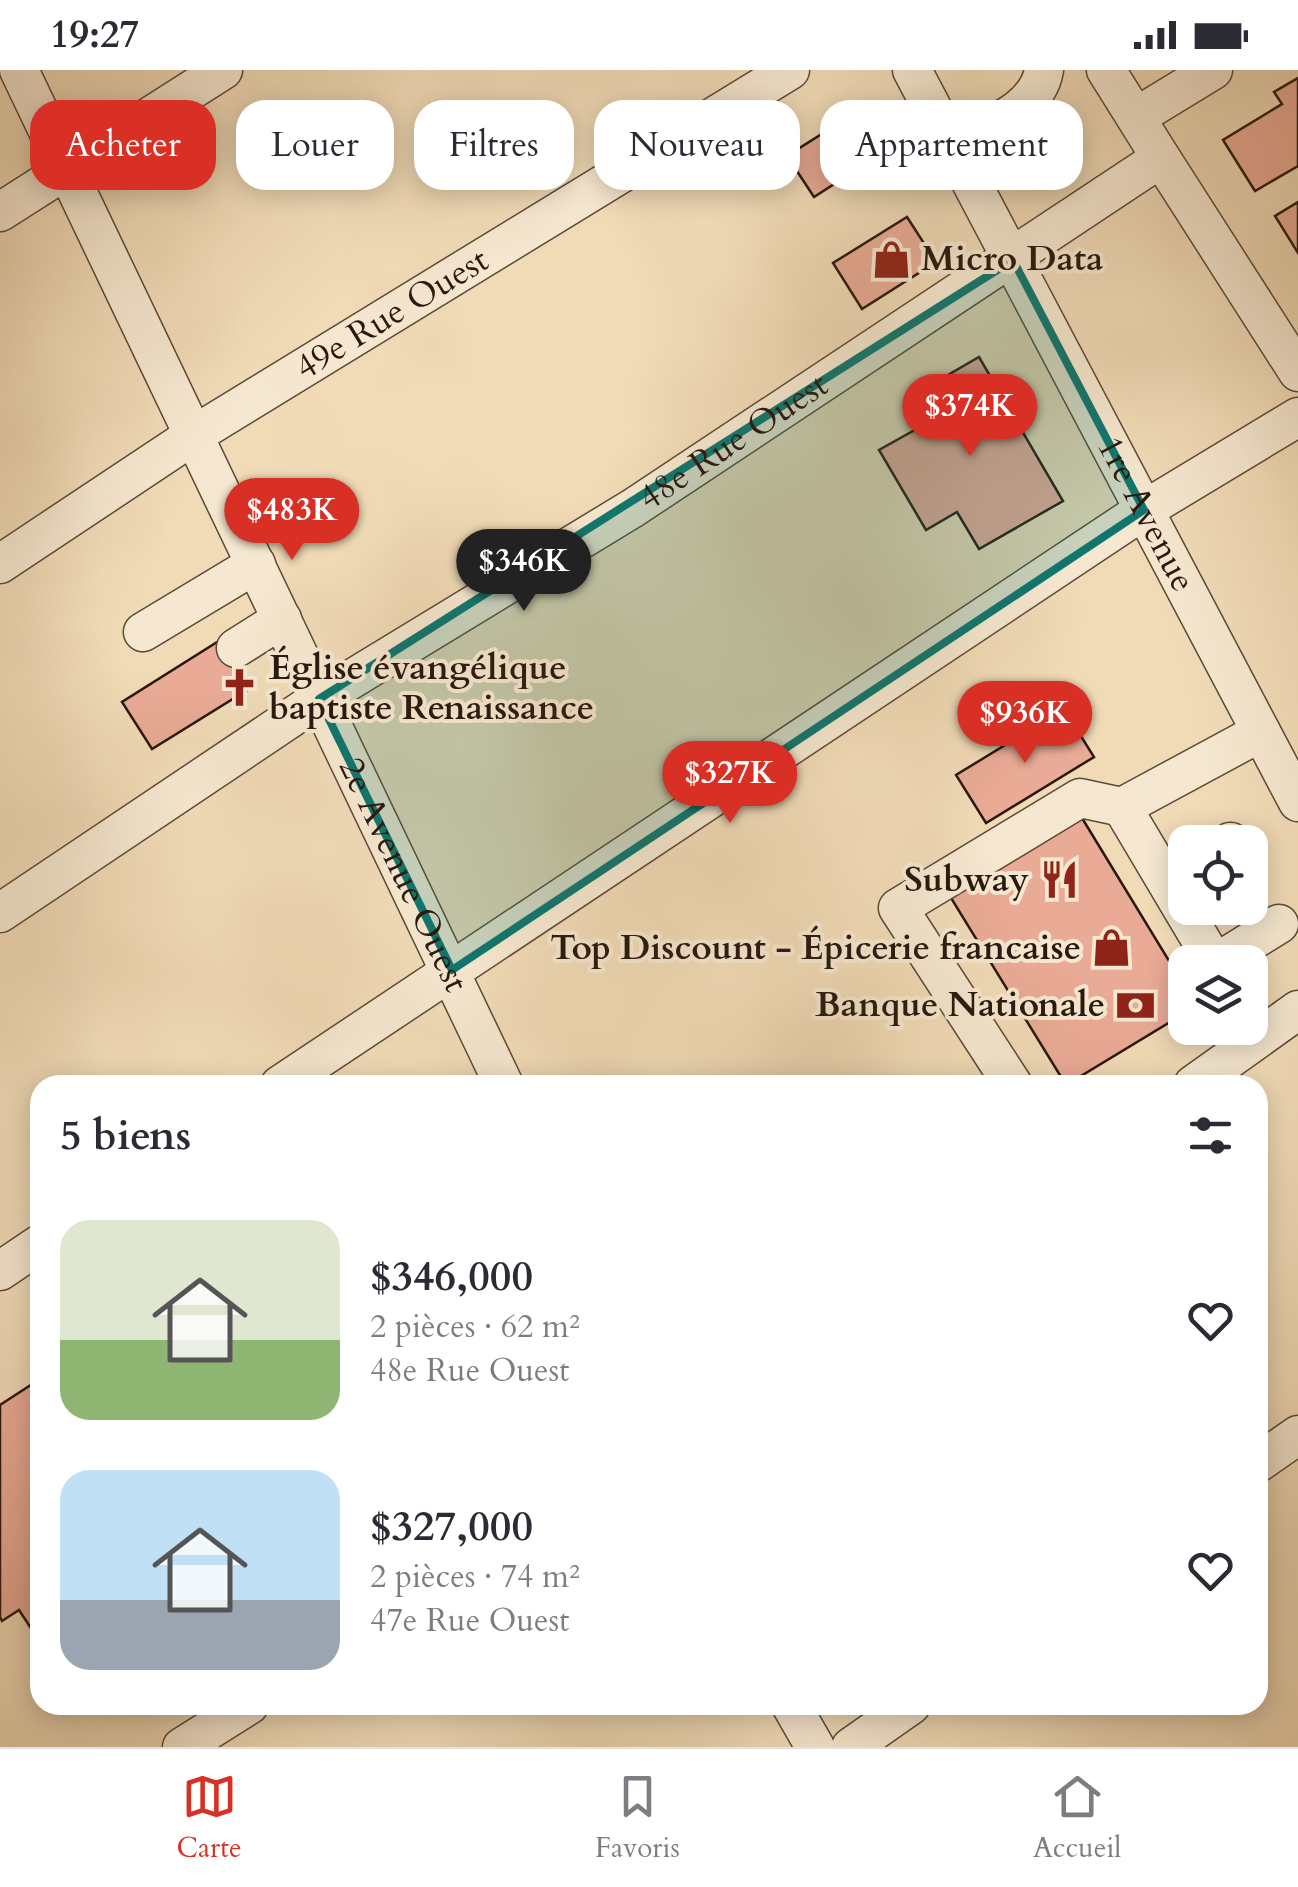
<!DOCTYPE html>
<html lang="fr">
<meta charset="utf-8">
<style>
body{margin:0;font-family:Cardo,serif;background:#f2f2f3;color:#2b2b33;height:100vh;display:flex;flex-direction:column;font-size:38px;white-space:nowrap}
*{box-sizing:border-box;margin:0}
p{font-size:32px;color:#7c7c81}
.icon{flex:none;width:55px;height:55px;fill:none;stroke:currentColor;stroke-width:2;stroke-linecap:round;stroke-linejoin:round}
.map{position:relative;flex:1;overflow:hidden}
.side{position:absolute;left:30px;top:1005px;width:1238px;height:640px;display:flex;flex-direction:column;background:#fff;border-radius:30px;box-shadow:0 5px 25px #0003}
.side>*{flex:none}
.hud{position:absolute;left:30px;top:30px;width:1240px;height:90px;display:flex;gap:20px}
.tools{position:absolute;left:1168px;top:755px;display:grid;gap:20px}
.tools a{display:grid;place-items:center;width:100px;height:100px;border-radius:20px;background:#fff;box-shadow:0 5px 25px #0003;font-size:50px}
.price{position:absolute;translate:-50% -85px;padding:0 22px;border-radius:35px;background:#d93025;color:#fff;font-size:32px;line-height:65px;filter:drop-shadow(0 2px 5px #0008)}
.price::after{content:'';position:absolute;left:50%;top:60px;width:30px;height:22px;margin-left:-15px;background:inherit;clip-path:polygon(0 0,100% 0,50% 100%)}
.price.on{background:#222;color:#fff}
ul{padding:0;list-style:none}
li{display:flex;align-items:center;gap:30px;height:250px;padding:0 30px}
li span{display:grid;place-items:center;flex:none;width:280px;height:200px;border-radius:30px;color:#555}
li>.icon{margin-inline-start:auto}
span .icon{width:120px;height:120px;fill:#fffc;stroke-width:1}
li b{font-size:42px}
h2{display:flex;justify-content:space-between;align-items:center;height:120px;padding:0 30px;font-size:42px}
.pill{padding:0 35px;border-radius:30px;background:#fff;box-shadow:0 5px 25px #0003;font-size:35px;line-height:90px}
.pill.on{background:#d93025;color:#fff}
.status{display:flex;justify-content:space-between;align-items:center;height:70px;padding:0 50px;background:#fff;direction:ltr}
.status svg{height:28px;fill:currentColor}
.dock{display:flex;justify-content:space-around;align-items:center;height:140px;border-top:2px solid #e1e1e2;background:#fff;font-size:28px;color:#7c7c81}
.dock a{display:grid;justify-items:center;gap:5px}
.dock .on{color:#d93025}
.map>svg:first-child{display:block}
.building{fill:#eaab96;stroke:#29180e;stroke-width:2.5}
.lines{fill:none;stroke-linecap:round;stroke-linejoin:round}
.minor-casing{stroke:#5b4938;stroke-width:41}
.minor{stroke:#f6e8d0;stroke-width:38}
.marked{fill:#0f766e;fill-opacity:0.2;stroke:#0f766e;stroke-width:8;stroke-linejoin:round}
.labels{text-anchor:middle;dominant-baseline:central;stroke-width:8;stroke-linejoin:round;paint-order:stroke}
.poi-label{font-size:35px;font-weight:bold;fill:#29180e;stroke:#f6e8d0;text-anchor:end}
.street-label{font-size:35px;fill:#29180e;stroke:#f6e8d0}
</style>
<div class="status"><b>19:27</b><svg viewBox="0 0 49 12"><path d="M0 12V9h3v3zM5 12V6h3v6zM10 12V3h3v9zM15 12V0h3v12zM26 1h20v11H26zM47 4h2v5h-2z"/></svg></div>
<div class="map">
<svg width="1298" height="1677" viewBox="0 0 1298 1677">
<rect width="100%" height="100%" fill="#f1dbb7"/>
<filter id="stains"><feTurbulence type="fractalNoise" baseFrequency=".002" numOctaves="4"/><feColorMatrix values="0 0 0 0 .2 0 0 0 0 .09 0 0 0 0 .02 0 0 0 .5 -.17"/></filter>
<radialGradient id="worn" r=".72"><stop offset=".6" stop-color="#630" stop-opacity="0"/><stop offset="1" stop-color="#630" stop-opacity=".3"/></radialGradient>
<path class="building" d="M 1298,8 L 1298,96 L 1255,121 L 1223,70 L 1282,34 L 1274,22 Z
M 836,55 L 862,96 L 814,127 L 787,86 Z
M 1298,132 L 1298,183 L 1275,146 Z
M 907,147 L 936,192 L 862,239 L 833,193 Z
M 979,287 L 1063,431 L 979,479 L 957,442 L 926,460 L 879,380 L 920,357 L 905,330 Z
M 222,569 L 252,617 L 152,679 L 122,632 Z
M 1064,639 L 1094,687 L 986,753 L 956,705 Z
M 1082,748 L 1185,917 L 1185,943 L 1066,1015 L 951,828 Z
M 40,1309 L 40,1572 L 19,1540 L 2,1551 L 0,1547 L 0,1335 Z"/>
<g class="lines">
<defs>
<g id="minor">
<path id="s1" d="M 19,0 L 504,1015"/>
<path id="s2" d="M 912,0 L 1298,732"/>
<path d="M 1106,0 L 1161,88"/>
<path d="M 1136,47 L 1213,0"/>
<path d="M 952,76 C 985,57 1037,42 1044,0"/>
<path d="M 0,142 L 223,0"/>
<path id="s3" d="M 0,494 L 194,365 L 790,0"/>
<path d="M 143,562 L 256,494"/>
<path d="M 236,578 L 282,549"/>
<path d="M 1230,772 L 1231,772"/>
<path id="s4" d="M 0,843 L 319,629 L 633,438 L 1161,88 L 1298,302"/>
<path d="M 1214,892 L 1122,737 L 1261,662"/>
<path d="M 1218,892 L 1279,854"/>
<path d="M 280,1015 L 1144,440 L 1298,347"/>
<path d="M 1013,1015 L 898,838 L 1080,728 L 1122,737"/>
<path d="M 1193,1015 L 1298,940"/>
<path d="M 0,1201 L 40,1174"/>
<path d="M 1258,1393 L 1298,1365"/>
<path d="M 791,1635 L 815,1677"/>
<path d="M 182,1677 L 249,1635"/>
<path d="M 851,1677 L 911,1635"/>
</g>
</defs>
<use href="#minor" class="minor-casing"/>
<use href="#minor" class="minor"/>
</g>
<path class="marked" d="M 1013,190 L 1144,440 L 452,900 L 319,629 Z"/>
<defs>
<symbol id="shop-bare" viewBox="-9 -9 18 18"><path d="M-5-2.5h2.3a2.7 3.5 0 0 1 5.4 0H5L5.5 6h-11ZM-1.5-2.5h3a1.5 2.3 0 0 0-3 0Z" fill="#8f2418" stroke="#f6e8d0" stroke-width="2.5" paint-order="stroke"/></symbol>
<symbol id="church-bare" viewBox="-9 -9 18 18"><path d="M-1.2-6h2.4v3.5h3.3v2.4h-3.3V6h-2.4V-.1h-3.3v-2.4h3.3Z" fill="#8f2418" stroke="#f6e8d0" stroke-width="2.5" paint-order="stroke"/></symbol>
<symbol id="restaurant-bare" viewBox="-9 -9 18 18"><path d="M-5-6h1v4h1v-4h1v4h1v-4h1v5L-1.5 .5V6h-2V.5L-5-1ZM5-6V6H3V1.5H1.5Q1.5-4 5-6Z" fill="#8f2418" stroke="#f6e8d0" stroke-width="2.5" paint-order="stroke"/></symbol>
<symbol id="bank-bare" viewBox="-9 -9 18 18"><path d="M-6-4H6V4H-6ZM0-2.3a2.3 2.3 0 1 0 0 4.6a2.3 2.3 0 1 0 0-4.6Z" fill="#8f2418" stroke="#f6e8d0" stroke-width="2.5" paint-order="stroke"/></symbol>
</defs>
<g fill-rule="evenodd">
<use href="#shop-bare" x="864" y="162" width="55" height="55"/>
<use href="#church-bare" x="212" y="590" width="55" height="55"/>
<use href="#restaurant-bare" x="1032" y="782" width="55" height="55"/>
<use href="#shop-bare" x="1084" y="850" width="55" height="55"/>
<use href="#bank-bare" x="1108" y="908" width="55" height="55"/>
</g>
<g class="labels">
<g class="poi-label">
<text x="921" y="189" text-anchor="start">Micro Data</text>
<text x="269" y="598" text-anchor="start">Église évangélique<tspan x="269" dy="40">baptiste Renaissance</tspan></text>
<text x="1029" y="810">Subway</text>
<text x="1081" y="878">Top Discount - Épicerie francaise</text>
<text x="1105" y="935">Banque Nationale</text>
</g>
<g class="street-label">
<text stroke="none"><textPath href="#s3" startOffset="465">49e Rue Ouest</textPath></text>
<text stroke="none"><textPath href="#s4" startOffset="872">48e Rue Ouest</textPath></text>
<text stroke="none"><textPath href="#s2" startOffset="502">1re Avenue</textPath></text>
<text stroke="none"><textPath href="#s1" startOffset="892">2e Avenue Ouest</textPath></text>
</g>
</g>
<rect width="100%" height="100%" filter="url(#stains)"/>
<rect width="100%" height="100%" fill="url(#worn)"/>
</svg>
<div class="tools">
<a><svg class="icon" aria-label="locate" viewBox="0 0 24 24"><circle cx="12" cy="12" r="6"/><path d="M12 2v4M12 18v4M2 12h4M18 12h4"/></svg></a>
<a><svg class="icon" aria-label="layers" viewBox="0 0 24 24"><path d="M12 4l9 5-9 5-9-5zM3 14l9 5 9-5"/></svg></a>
</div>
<b class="price" style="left:970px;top:389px">$374K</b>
<b class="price" style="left:292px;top:493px">$483K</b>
<b class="price on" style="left:524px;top:544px">$346K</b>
<b class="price" style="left:1025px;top:696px">$936K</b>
<b class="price" style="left:730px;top:756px">$327K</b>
<div class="hud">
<a class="pill on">Acheter</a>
<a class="pill">Louer</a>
<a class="pill">Filtres</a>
<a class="pill">Nouveau</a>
<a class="pill">Appartement</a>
</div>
<section class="side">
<h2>5 biens<svg class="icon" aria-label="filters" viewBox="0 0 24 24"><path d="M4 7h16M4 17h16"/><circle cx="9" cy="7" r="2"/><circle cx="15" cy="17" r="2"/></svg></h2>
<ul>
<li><span style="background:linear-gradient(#dfe7d0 60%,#8fb573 0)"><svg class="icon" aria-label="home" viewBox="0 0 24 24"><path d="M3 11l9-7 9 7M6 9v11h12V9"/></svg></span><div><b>$346,000</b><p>2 pièces · 62 m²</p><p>48e Rue Ouest</p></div><svg class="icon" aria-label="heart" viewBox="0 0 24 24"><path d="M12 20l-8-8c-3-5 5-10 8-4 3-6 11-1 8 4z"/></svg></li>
<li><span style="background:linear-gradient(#bfe0f5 65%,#9aa5b1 0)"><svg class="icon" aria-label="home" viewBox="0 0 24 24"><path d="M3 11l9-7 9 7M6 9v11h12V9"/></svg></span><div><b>$327,000</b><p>2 pièces · 74 m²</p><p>47e Rue Ouest</p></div><svg class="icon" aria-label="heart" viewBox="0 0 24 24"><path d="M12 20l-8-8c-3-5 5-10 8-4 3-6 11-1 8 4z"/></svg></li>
</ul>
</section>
</div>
<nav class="dock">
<a class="on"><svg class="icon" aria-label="map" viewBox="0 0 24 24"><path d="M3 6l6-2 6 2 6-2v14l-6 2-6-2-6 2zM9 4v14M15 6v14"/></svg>Carte</a>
<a><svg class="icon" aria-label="saved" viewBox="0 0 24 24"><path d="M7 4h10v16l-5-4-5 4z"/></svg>Favoris</a>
<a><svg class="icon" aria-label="home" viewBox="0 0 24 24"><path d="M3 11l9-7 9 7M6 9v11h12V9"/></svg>Accueil</a>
</nav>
